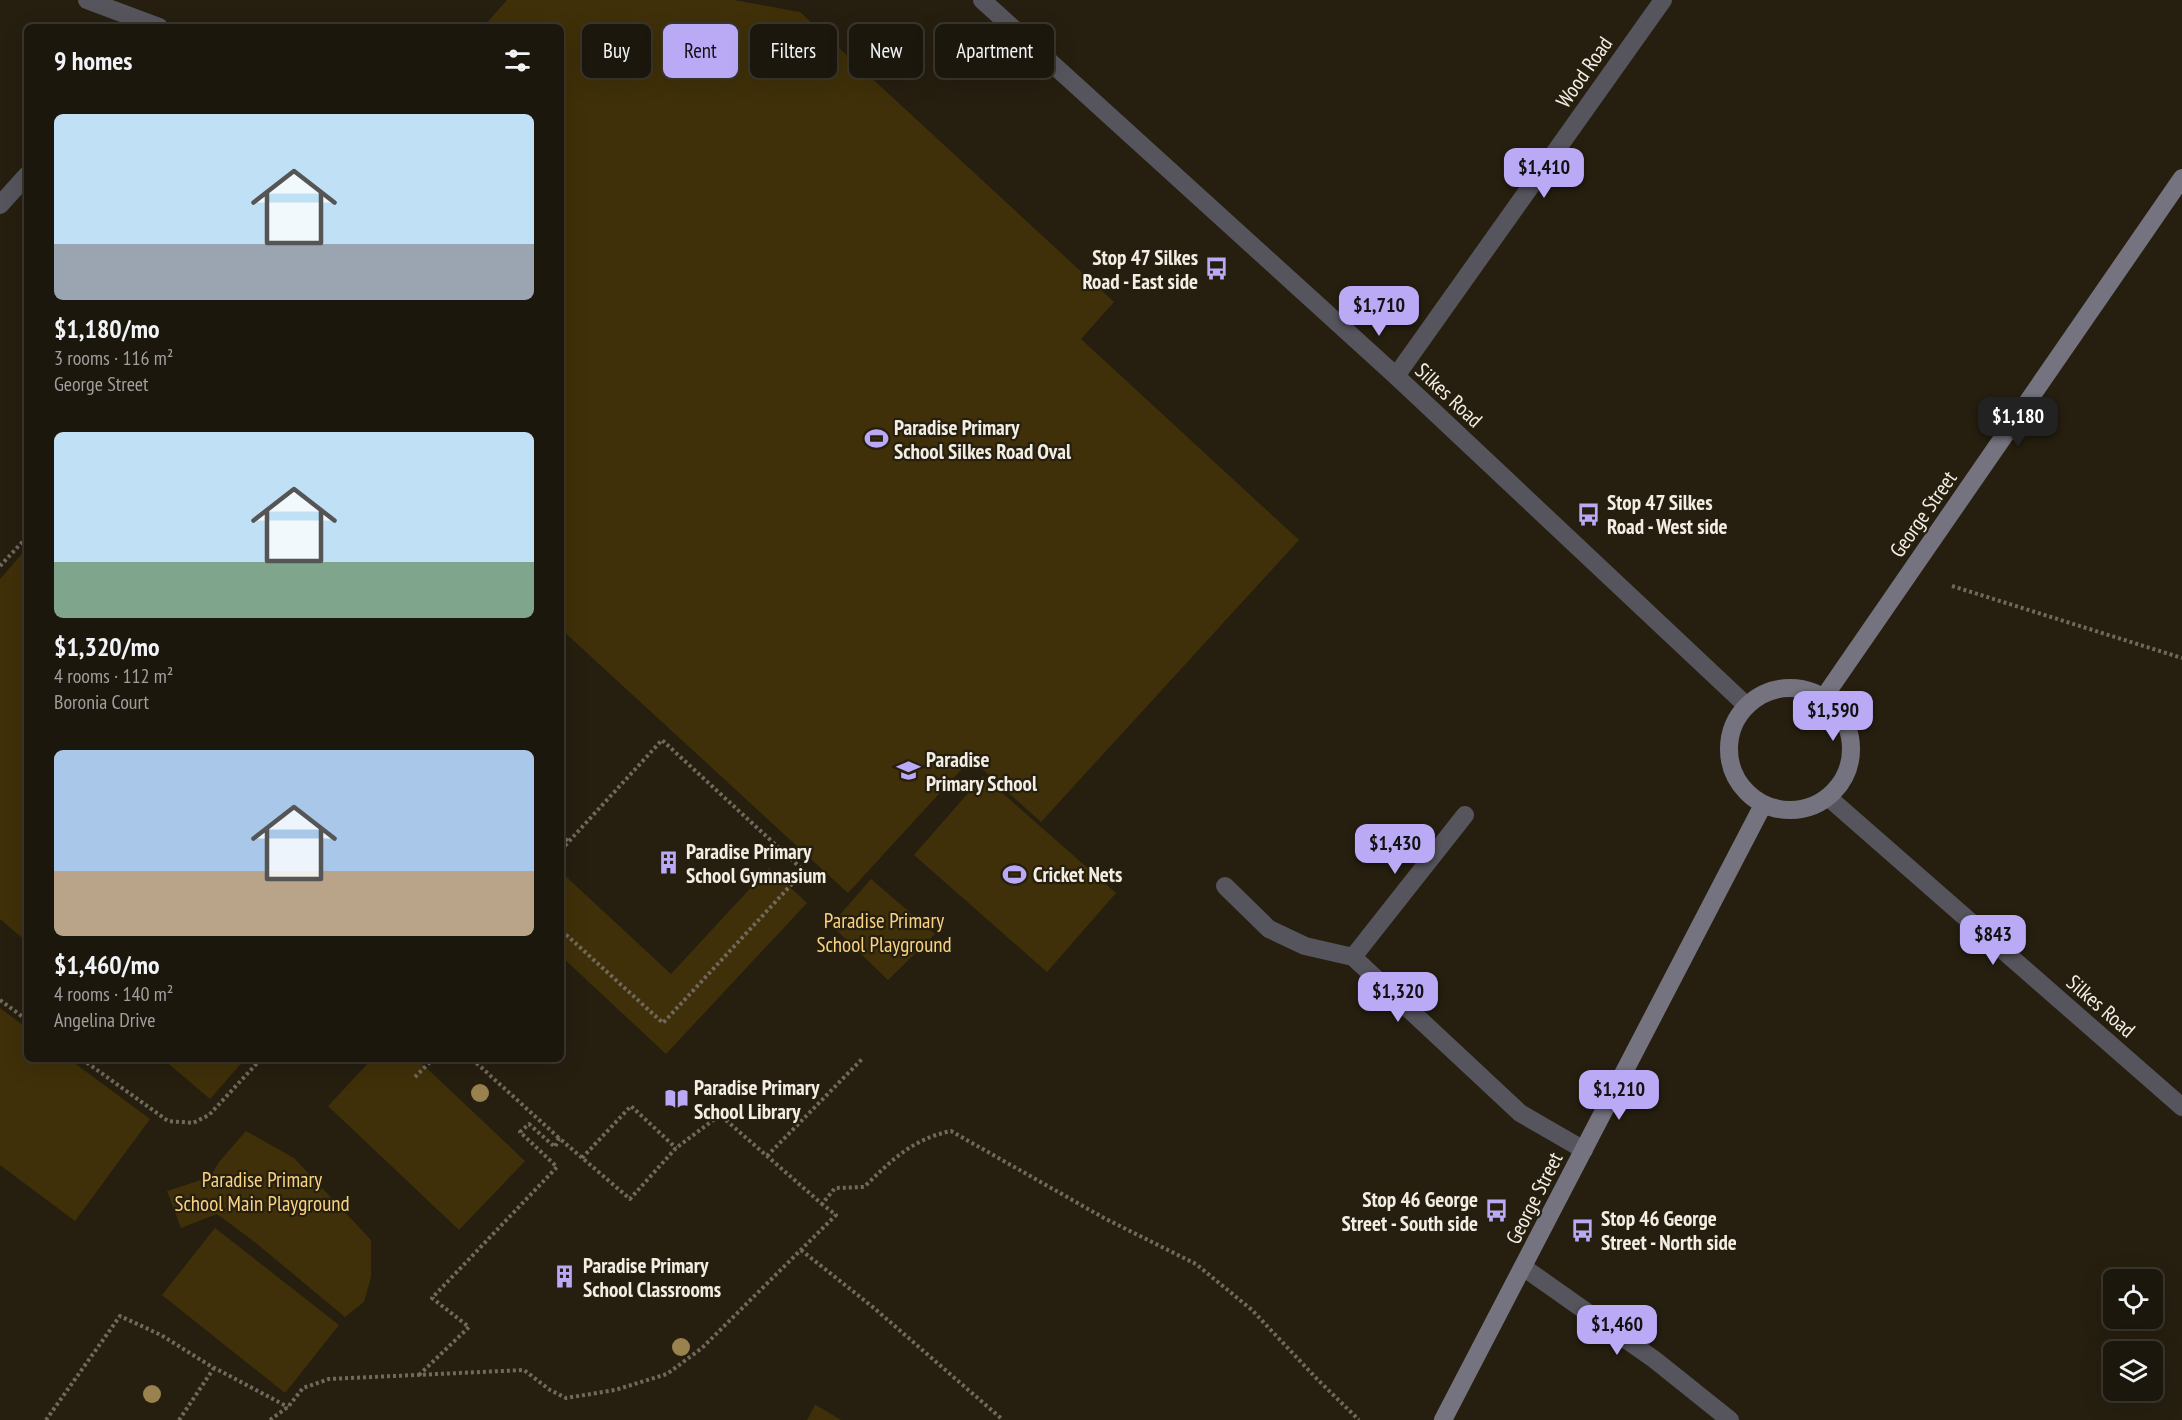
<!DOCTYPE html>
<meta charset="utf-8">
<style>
body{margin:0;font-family:"PT Sans Narrow",sans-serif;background:#252015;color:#f1f3f6;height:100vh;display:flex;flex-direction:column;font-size:22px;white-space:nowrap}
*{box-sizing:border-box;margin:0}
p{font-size:20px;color:#a09f9d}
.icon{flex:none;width:33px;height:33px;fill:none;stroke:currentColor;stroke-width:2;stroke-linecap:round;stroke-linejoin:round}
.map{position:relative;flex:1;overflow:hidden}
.details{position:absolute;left:24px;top:24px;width:540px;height:1038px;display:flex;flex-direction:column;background:#1c170c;border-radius:9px;box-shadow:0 6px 24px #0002,0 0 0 2px #3a362d}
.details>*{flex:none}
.banner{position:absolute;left:582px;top:24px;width:570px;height:54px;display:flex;gap:12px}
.controls{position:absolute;left:2103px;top:1269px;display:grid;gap:12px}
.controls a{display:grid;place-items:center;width:60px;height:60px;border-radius:9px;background:#1c170c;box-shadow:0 6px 24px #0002,0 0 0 2px #3a362d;font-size:30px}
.price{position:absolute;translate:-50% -51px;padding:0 14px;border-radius:12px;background:#baaaf6;color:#111;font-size:20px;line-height:39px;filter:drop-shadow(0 2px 3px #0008)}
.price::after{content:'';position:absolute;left:50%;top:36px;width:18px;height:14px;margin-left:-9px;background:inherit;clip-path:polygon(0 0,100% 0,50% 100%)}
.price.current{background:#222;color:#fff}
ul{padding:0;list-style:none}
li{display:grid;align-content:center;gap:12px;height:318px;padding:0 30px}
li span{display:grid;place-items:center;height:186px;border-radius:9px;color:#555}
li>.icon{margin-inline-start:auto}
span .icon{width:108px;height:108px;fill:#fffc;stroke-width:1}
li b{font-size:26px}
h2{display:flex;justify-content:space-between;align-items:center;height:72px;padding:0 30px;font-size:26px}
.pill{padding:0 21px;border-radius:9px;background:#1c170c;box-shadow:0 6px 24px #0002,0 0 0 2px #3a362d;font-size:21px;line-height:54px}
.pill.current{background:#baaaf6;color:#111}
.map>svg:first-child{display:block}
.green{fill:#3f3009}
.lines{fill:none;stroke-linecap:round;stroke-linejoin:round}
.path{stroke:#706a5d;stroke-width:4;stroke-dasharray:3 3;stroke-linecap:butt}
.street{stroke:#56555d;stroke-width:18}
.secondary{stroke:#75737f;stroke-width:18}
.tree{fill:#9a824e}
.labels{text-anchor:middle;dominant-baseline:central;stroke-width:4.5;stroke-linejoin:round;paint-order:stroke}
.street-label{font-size:21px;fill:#f3eee4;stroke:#261f10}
.poi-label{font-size:21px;font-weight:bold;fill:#f3eee4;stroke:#261f10;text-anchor:start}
.park-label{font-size:21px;fill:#f9d381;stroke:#261f10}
</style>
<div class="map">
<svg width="2182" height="1420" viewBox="0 0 2182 1420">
<rect width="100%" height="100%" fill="#261f10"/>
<path class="green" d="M 507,0 L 734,0 L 800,12 L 1114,302 L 1081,339 L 1299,540 L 1041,822 L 971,759 L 848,893 L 561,629 L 561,27 L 483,27 Z
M 27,548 L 27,942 L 0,919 L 0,579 Z
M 983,776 L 1116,893 L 1047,972 L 914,855 Z
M 769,868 L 807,903 L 666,1054 L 561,956 L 561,872 L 671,974 Z
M 871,879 L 935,934 L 888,980 L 831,925 Z
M 0,1008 L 27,1028 L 27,1059 L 69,1059 L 150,1119 L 75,1221 L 0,1165 Z
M 163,1059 L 245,1059 L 210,1099 Z
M 372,1059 L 417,1059 L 525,1161 L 459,1230 L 328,1106 Z
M 246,1131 L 294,1158 L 371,1240 L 371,1277 L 364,1302 L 345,1317 L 256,1243 L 217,1214 L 181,1228 L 167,1191 L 210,1177 L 219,1162 Z
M 215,1228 L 339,1325 L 285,1393 L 162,1295 Z
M 815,1405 L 816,1405 L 841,1420 L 807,1420 Z"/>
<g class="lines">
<path class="path" d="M 0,566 L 27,537
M 1952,586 L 2182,658
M 561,835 L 569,842
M 561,850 L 662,740 L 804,871 L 663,1023 L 561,930
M 0,1000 L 27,1020
M 82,1059 L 168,1121 L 193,1123 L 209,1115 L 261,1059
M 368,1059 L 370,1061
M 472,1059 L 559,1138
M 415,1077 L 433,1059
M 767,1156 L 863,1058
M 582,1158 L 631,1106 L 676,1148
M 801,1250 L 874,1308 L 1003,1420
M 419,1375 L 469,1327 L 432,1298 L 557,1167 L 520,1132 L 529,1124 L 555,1147 L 559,1138 L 630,1199 L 676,1148 L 720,1115 L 822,1204 L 835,1188 L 864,1187 C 891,1161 912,1139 951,1131 L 1104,1218 L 1196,1264 L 1252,1310 L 1317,1379 L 1359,1420
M 46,1420 L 120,1316 L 161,1335 L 209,1365 L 288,1407
M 179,1420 L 214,1368
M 270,1420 L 288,1407 L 303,1388 L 329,1379 L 524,1370 L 550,1390 L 566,1398 L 615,1390 L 667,1374 L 702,1348 L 836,1215 L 822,1204"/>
<path class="street" d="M 87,0 L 159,27
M 982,0 L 1396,376 L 1747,706
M 0,205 L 27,175
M 1396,376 L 1663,0
M 1829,798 L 2182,1107
M 1225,886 L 1269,929 L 1305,946 L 1353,957 L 1520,1113 L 1584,1150
M 1353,957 L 1465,815
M 1523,1267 L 1655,1360 L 1730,1420"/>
<path class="secondary" d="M1729 749a61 61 0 1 1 122 0a61 61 0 1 1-122 0Z
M 1824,697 L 2182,178
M 1443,1420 L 1763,805"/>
</g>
<g class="tree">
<circle cx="480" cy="1093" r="9"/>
<circle cx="681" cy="1347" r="9"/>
<circle cx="152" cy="1394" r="9"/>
</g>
<defs>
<symbol id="bus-bare" viewBox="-9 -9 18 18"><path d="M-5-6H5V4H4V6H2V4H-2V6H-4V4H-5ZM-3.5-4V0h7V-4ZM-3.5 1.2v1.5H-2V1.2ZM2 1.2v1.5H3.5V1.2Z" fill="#baaaf6" stroke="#261f10" stroke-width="2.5" paint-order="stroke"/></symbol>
<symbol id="stadium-bare" viewBox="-9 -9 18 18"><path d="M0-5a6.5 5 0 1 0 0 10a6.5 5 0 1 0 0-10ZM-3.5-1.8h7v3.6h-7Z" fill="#baaaf6" stroke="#261f10" stroke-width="2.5" paint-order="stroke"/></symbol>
<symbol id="school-bare" viewBox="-9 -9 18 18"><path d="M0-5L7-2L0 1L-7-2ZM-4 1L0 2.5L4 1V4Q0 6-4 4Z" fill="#baaaf6" stroke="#261f10" stroke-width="2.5" paint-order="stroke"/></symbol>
<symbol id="building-bare" viewBox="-9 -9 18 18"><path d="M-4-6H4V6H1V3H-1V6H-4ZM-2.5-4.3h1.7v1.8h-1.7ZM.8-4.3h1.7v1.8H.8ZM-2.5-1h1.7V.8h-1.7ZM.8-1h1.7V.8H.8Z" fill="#baaaf6" stroke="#261f10" stroke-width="2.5" paint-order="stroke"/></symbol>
<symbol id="library-bare" viewBox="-9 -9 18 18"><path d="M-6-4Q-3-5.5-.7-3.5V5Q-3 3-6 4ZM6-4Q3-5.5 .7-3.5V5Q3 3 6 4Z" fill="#baaaf6" stroke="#261f10" stroke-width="2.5" paint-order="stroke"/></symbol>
</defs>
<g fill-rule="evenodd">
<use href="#bus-bare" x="1200" y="252" width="33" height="33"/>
<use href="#stadium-bare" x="860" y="422" width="33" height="33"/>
<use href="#bus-bare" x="1572" y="498" width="33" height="33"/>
<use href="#school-bare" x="892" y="754" width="33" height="33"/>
<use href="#building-bare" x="652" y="846" width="33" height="33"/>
<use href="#stadium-bare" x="998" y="858" width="33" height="33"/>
<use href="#library-bare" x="660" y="1082" width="33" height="33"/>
<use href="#bus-bare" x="1480" y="1194" width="33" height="33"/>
<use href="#bus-bare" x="1566" y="1214" width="33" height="33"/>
<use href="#building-bare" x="548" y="1260" width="33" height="33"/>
</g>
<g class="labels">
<g class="street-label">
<text transform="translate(1584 72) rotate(-55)">Wood Road</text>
<text transform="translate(1449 395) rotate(43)">Silkes Road</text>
<text transform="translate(1923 514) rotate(-55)">George Street</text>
<text transform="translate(2101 1006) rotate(41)">Silkes Road</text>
<text transform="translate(1534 1198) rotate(-63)">George Street</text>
</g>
<g class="poi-label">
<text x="1198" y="257" text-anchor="end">Stop 47 Silkes<tspan x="1198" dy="24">Road - East side</tspan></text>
<text x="894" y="427">Paradise Primary<tspan x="894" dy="24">School Silkes Road Oval</tspan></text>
<text x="1607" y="502">Stop 47 Silkes<tspan x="1607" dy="24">Road - West side</tspan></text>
<text x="926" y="759">Paradise<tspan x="926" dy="24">Primary School</tspan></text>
<text x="686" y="851">Paradise Primary<tspan x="686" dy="24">School Gymnasium</tspan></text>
<text x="1033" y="874">Cricket Nets</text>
<text x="694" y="1087">Paradise Primary<tspan x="694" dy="24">School Library</tspan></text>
<text x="1478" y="1199" text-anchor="end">Stop 46 George<tspan x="1478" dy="24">Street - South side</tspan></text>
<text x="1601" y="1218">Stop 46 George<tspan x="1601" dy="24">Street - North side</tspan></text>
<text x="583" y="1265">Paradise Primary<tspan x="583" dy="24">School Classrooms</tspan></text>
</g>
<g class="park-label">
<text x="884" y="920">Paradise Primary<tspan x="884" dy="24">School Playground</tspan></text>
<text x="262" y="1179">Paradise Primary<tspan x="262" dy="24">School Main Playground</tspan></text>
</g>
</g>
</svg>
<div class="controls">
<a><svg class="icon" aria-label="locate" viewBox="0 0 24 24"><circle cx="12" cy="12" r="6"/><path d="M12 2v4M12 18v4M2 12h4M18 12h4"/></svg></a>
<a><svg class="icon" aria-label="layers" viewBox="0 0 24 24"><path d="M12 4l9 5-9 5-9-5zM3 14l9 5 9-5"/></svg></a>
</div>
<b class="price" style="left:1544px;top:199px">$1,410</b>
<b class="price" style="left:1379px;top:337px">$1,710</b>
<b class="price current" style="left:2018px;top:448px">$1,180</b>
<b class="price" style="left:1833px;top:742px">$1,590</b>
<b class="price" style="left:1395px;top:875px">$1,430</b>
<b class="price" style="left:1993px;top:966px">$843</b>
<b class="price" style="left:1398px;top:1023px">$1,320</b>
<b class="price" style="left:1619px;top:1121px">$1,210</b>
<b class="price" style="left:1617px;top:1356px">$1,460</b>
<div class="banner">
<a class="pill">Buy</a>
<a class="pill current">Rent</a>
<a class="pill">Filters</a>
<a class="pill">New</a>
<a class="pill">Apartment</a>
</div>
<section class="details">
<h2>9 homes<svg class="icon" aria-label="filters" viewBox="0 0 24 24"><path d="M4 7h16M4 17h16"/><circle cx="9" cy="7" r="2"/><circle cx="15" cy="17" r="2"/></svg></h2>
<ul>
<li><span style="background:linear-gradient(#bfe0f5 70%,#9aa5b1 0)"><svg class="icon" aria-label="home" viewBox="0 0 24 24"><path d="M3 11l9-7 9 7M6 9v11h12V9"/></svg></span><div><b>$1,180/mo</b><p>3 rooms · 116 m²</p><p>George Street</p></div></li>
<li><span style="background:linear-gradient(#bfe0f5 70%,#7fa58c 0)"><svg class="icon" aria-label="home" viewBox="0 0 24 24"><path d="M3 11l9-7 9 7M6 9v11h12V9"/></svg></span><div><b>$1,320/mo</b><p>4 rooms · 112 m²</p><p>Boronia Court</p></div></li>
<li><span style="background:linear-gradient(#a9c7e8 65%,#b9a48a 0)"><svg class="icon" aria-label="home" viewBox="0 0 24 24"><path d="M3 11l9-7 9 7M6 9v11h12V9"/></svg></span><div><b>$1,460/mo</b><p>4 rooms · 140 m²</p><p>Angelina Drive</p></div></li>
</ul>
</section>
</div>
